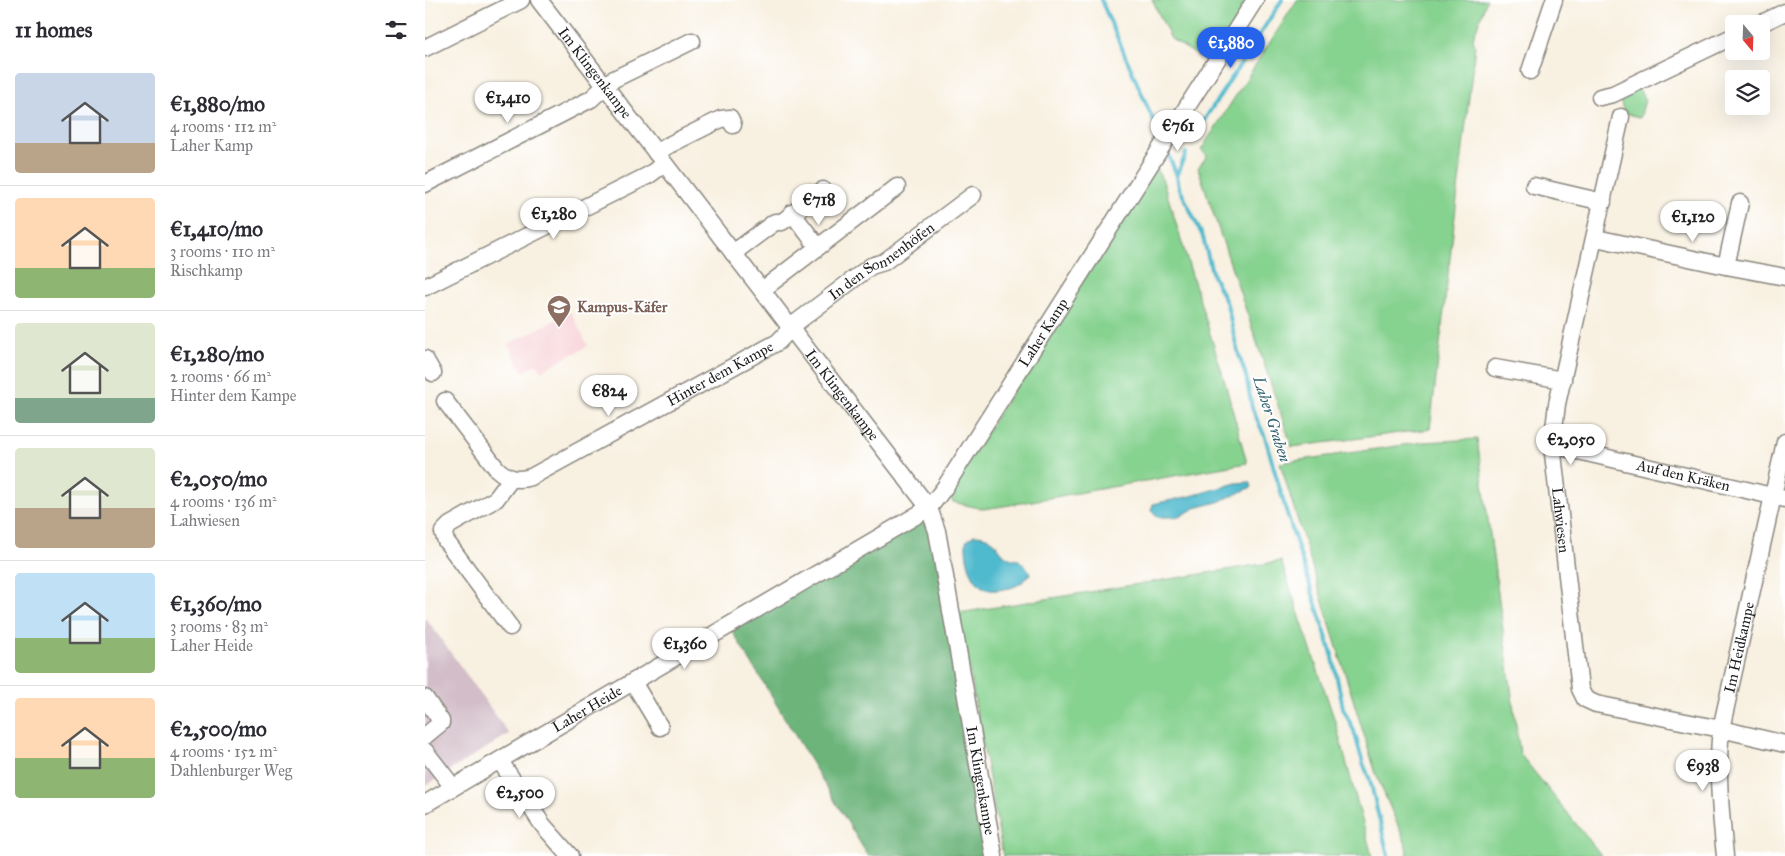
<!DOCTYPE html>
<meta charset="utf-8">
<style>
body{margin:0;font-family:"IM FELL Great Primer",serif;background:#f2f2f3;color:#2b2b33;height:100vh;display:flex;flex-direction:column;font-size:19px;white-space:nowrap}
*{box-sizing:border-box;margin:0}
p{font-size:16px;color:#7c7c81}
.icon{flex:none;width:28px;height:28px;fill:none;stroke:currentColor;stroke-width:2;stroke-linecap:round;stroke-linejoin:round}
.map{position:relative;flex:1;overflow:hidden}
.panel{display:flex;flex-direction:column;background:#fff;width:425px}
.panel>*{flex:none}
.needle{width:32px;rotate:161deg}
.buttons{position:absolute;left:1300px;top:15px;display:grid;gap:10px}
.buttons a{display:grid;place-items:center;width:45px;height:45px;border-radius:5px;background:#fff;box-shadow:0 5px 20px #0002;font-size:25px}
.price{position:absolute;translate:-50% -42px;padding:0 11px;border-radius:18px;background:#fff;color:#222;font-size:16px;line-height:32px;filter:drop-shadow(0 1px 2px #0008)}
.price::after{content:'';position:absolute;left:50%;top:30px;width:15px;height:11px;margin-left:-8px;background:inherit;clip-path:polygon(0 0,100% 0,50% 100%)}
.price.selected{background:#2563eb;color:#fff}
ul{padding:0;list-style:none}
li{display:flex;align-items:center;gap:15px;height:125px;padding:0 15px}
li+li{border-top:1px solid #e1e1e2}
li span{display:grid;place-items:center;flex:none;width:140px;height:100px;border-radius:5px;color:#555}
li>.icon{margin-inline-start:auto}
span .icon{width:60px;height:60px;fill:#fffc;stroke-width:1}
li b{font-size:21px}
h2{display:flex;justify-content:space-between;align-items:center;height:60px;padding:0 15px;font-size:21px}
main{display:flex;flex:1;min-height:0}
.map>svg:first-child{display:block}
.built{fill:#f7cfd4}
.industrial{fill:#d2bdc8}
.green{fill:#86d28f;stroke:#517756}
.forest{fill:#6cb47a;stroke:#44684b}
.water{fill:#50b9cd;stroke:#366a74}
.lines{fill:none;stroke-linecap:round;stroke-linejoin:round}
.stream{stroke:#50b9cd;stroke-width:4}
.minor-casing{stroke:#8a867e;stroke-width:19}
.minor{stroke:#fff;stroke-width:16}
.labels{text-anchor:middle;dominant-baseline:central;stroke-width:4;stroke-linejoin:round;paint-order:stroke}
.street-label{font-size:15px;fill:#1c1c1c;stroke:#fff}
.education-label{font-size:15px;font-weight:bold;fill:#785e54;stroke:#fff;text-anchor:start}
.water-label{font-size:16px;font-style:italic;fill:#33636c;stroke:#fff}
</style>
<main>
<section class="panel">
<h2>11 homes<svg class="icon" aria-label="filters" viewBox="0 0 24 24"><path d="M4 7h16M4 17h16"/><circle cx="9" cy="7" r="2"/><circle cx="15" cy="17" r="2"/></svg></h2>
<ul>
<li><span style="background:linear-gradient(#c9d6e8 70%,#b9a48a 0)"><svg class="icon" aria-label="home" viewBox="0 0 24 24"><path d="M3 11l9-7 9 7M6 9v11h12V9"/></svg></span><div><b>€1,880/mo</b><p>4 rooms · 112 m²</p><p>Laher Kamp</p></div></li>
<li><span style="background:linear-gradient(#ffd9b3 70%,#8fb573 0)"><svg class="icon" aria-label="home" viewBox="0 0 24 24"><path d="M3 11l9-7 9 7M6 9v11h12V9"/></svg></span><div><b>€1,410/mo</b><p>3 rooms · 110 m²</p><p>Rischkamp</p></div></li>
<li><span style="background:linear-gradient(#dfe7d0 75%,#7fa58c 0)"><svg class="icon" aria-label="home" viewBox="0 0 24 24"><path d="M3 11l9-7 9 7M6 9v11h12V9"/></svg></span><div><b>€1,280/mo</b><p>2 rooms · 66 m²</p><p>Hinter dem Kampe</p></div></li>
<li><span style="background:linear-gradient(#dfe7d0 60%,#b9a48a 0)"><svg class="icon" aria-label="home" viewBox="0 0 24 24"><path d="M3 11l9-7 9 7M6 9v11h12V9"/></svg></span><div><b>€2,050/mo</b><p>4 rooms · 136 m²</p><p>Lahwiesen</p></div></li>
<li><span style="background:linear-gradient(#bfe0f5 65%,#8fb573 0)"><svg class="icon" aria-label="home" viewBox="0 0 24 24"><path d="M3 11l9-7 9 7M6 9v11h12V9"/></svg></span><div><b>€1,360/mo</b><p>3 rooms · 83 m²</p><p>Laher Heide</p></div></li>
<li><span style="background:linear-gradient(#ffd9b3 60%,#8fb573 0)"><svg class="icon" aria-label="home" viewBox="0 0 24 24"><path d="M3 11l9-7 9 7M6 9v11h12V9"/></svg></span><div><b>€2,500/mo</b><p>4 rooms · 152 m²</p><p>Dahlenburger Weg</p></div></li>
</ul>
</section>
<div class="map">
<svg width="1360" height="856" viewBox="0 0 1360 856">
<rect width="100%" height="100%" fill="#fff"/>
<filter id="ink" filterUnits="userSpaceOnUse"><feTurbulence type="fractalNoise" baseFrequency=".02" numOctaves="2"/><feDisplacementMap in="SourceGraphic" scale="10" xChannelSelector="R" yChannelSelector="G"/><feConvolveMatrix kernelMatrix="1 2 1 2 8 2 1 2 1" color-interpolation-filters="sRGB"/></filter>
<filter id="wash" filterUnits="userSpaceOnUse"><feTurbulence type="fractalNoise" baseFrequency=".0096" numOctaves="4" result="noise"/><feDisplacementMap in="SourceGraphic" scale="20" xChannelSelector="R" yChannelSelector="G"/><feGaussianBlur stdDeviation="1.12" result="paint"/><feColorMatrix in="noise" values="0 0 0 0 0 0 0 0 0 0 0 0 0 0 0 0 0 1.4 0 .05"/><feComposite in="paint" operator="in"/></filter>
<g filter="url(#wash)">
<rect width="100%" height="100%" fill="#f8f0e0"/>
<path class="built" d="M 146,312 L 163,346 L 116,371 L 112,364 L 98,372 L 83,344 Z"/>
<path class="industrial" d="M 0,617 L 84,734 L 0,786 Z"/>
<path class="green" d="M 727,0 L 830,0 L 789,66 L 746,39 Z
M 872,0 L 1062,0 L 1048,38 L 1050,46 L 1005,429 L 867,447 L 773,168 L 782,156 L 776,150 Z
M 1213,87 L 1220,100 L 1215,118 L 1199,112 L 1193,96 Z
M 730,167 L 738,181 L 799,379 L 822,463 L 579,506 L 558,509 L 528,502 L 523,493 Z
M 1052,439 L 1095,754 L 1176,855 L 983,856 L 980,842 L 952,777 L 855,463 L 999,442 Z
M 856,561 L 910,721 L 947,856 L 578,856 L 534,613 Z"/>
<path class="forest" d="M 504,508 L 564,856 L 443,856 L 304,626 Z"/>
<path class="water" d="M 825,482 L 827,487 L 793,502 L 770,508 L 754,517 L 734,517 L 726,511 L 728,504 L 766,496 L 811,483 Z
M 549,535 C 578,535 569,559 594,560 L 606,572 C 602,580 593,586 585,588 C 578,589 572,591 565,590 C 546,587 540,557 541,541 Z"/>
<g class="lines">
<path class="stream" d="M 676,0 L 736,138
M 772,131 L 857,0
M 741,149 L 752,176 L 754,187 L 778,237 L 788,276 L 802,304 L 812,349 L 821,376 L 827,408 L 840,437 L 860,507 L 908,658 L 918,708 L 929,731 L 938,763 L 945,780 L 963,856
M 752,176 L 761,153"/>
</g>
</g>
<g filter="url(#ink)">
<g class="lines">
<defs>
<g id="minor">
<path id="s1" d="M 114,0 L 504,508 L 512,531 L 569,856"/>
<path d="M 1335,24 L 1360,12"/>
<path d="M 0,48 L 96,0"/>
<path d="M 1105,71 L 1129,0"/>
<path d="M 1175,97 L 1188,94 L 1309,36"/>
<path id="s2" d="M 1196,117 L 1132,404 L 1127,445 L 1155,689 L 1160,699 L 1171,704 L 1296,729 L 1360,744"/>
<path d="M 231,153 L 246,144 L 296,119 L 305,118 L 308,125"/>
<path d="M 0,184 L 166,99 L 187,80 L 267,41"/>
<path d="M 1109,186 L 1178,202"/>
<path d="M 367,213 L 393,247"/>
<path d="M 1171,238 L 1301,266 L 1360,277"/>
<path d="M 308,253 L 350,222 L 357,222 L 398,190"/>
<path d="M 1301,266 L 1315,203"/>
<path d="M 0,287 L 224,175 L 239,164"/>
<path d="M 337,290 L 472,187"/>
<path d="M 0,359 L 8,373"/>
<path d="M 1070,368 L 1138,380"/>
<path id="s3" d="M 20,401 L 72,469 C 83,479 92,481 106,477 L 353,342 L 372,322 L 446,266 L 459,262 L 548,195"/>
<path id="s4" d="M 1127,445 L 1360,499"/>
<path d="M 85,627 L 21,541 L 18,532 L 25,525 L 71,499 L 86,479"/>
<path d="M 208,682 L 235,727"/>
<path d="M 0,698 L 16,721 L 16,723 L 0,736"/>
<path d="M 0,751 L 28,787"/>
<path d="M 75,761 L 117,824 L 145,856"/>
<path id="s5" d="M 0,804 L 504,508 L 520,487 L 830,0"/>
<path id="s6" d="M 1300,856 C 1296,813 1291,772 1296,729 L 1360,442"/>
</g>
</defs>
<use href="#minor" class="minor-casing"/>
<use href="#minor" class="minor"/>
</g>
</g>
<defs>
<symbol id="school-pin" viewBox="-11 -11 22 30"><path d="M0 17L-7.5 6A9.5 9.5 0 1 1 7.5 6Z" fill="#8d6e63" stroke="#fff"/><path d="M0-5L7-2L0 1L-7-2ZM-4 1L0 2.5L4 1V4Q0 6-4 4Z" fill="#fff"/></symbol>
</defs>
<g fill-rule="evenodd">
<use href="#school-pin" x="120" y="293" width="28" height="38"/>
</g>
<g class="labels">
<g class="street-label">
<text stroke="none"><textPath href="#s1" startOffset="92">Im Klingenkampe</textPath></text>
<text stroke="none"><textPath href="#s3" startOffset="536">In den Sonnenhöfen</textPath></text>
<text stroke="none"><textPath href="#s5" startOffset="794">Laher Kamp</textPath></text>
<text stroke="none"><textPath href="#s3" startOffset="338">Hinter dem Kampe</textPath></text>
<text stroke="none"><textPath href="#s1" startOffset="498">Im Klingenkampe</textPath></text>
<text stroke="none"><textPath href="#s4" startOffset="135">Auf den Kräken</textPath></text>
<text stroke="none"><textPath href="#s2" startOffset="411">Lahwiesen</textPath></text>
<text stroke="none"><textPath href="#s6" startOffset="211">Im Heidkampe</textPath></text>
<text stroke="none"><textPath href="#s5" startOffset="188">Laher Heide</textPath></text>
<text stroke="none"><textPath href="#s1" startOffset="918">Im Klingenkampe</textPath></text>
</g>
<g class="education-label">
<text x="152" y="307">Kampus-Käfer</text>
</g>
<g class="water-label">
<text transform="translate(847 419) rotate(72)">Laher Graben</text>
</g>
</g>
</svg>
<div class="buttons">
<a><svg class="needle" viewBox="-14 -14 28 28"><path d="M0-13l5 13h-10z" fill="#e53935"/><path d="M0 13l5-13h-10z" fill="#7c7c81"/></svg></a>
<a><svg class="icon" aria-label="layers" viewBox="0 0 24 24"><path d="M12 4l9 5-9 5-9-5zM3 14l9 5 9-5"/></svg></a>
</div>
<b class="price selected" style="left:806px;top:69px">€1,880</b>
<b class="price" style="left:83px;top:124px">€1,410</b>
<b class="price" style="left:753px;top:152px">€761</b>
<b class="price" style="left:394px;top:226px">€718</b>
<b class="price" style="left:129px;top:240px">€1,280</b>
<b class="price" style="left:1268px;top:243px">€1,120</b>
<b class="price" style="left:184px;top:417px">€824</b>
<b class="price" style="left:1146px;top:466px">€2,050</b>
<b class="price" style="left:260px;top:670px">€1,360</b>
<b class="price" style="left:1278px;top:792px">€938</b>
<b class="price" style="left:95px;top:819px">€2,500</b>
</div>
</main>
